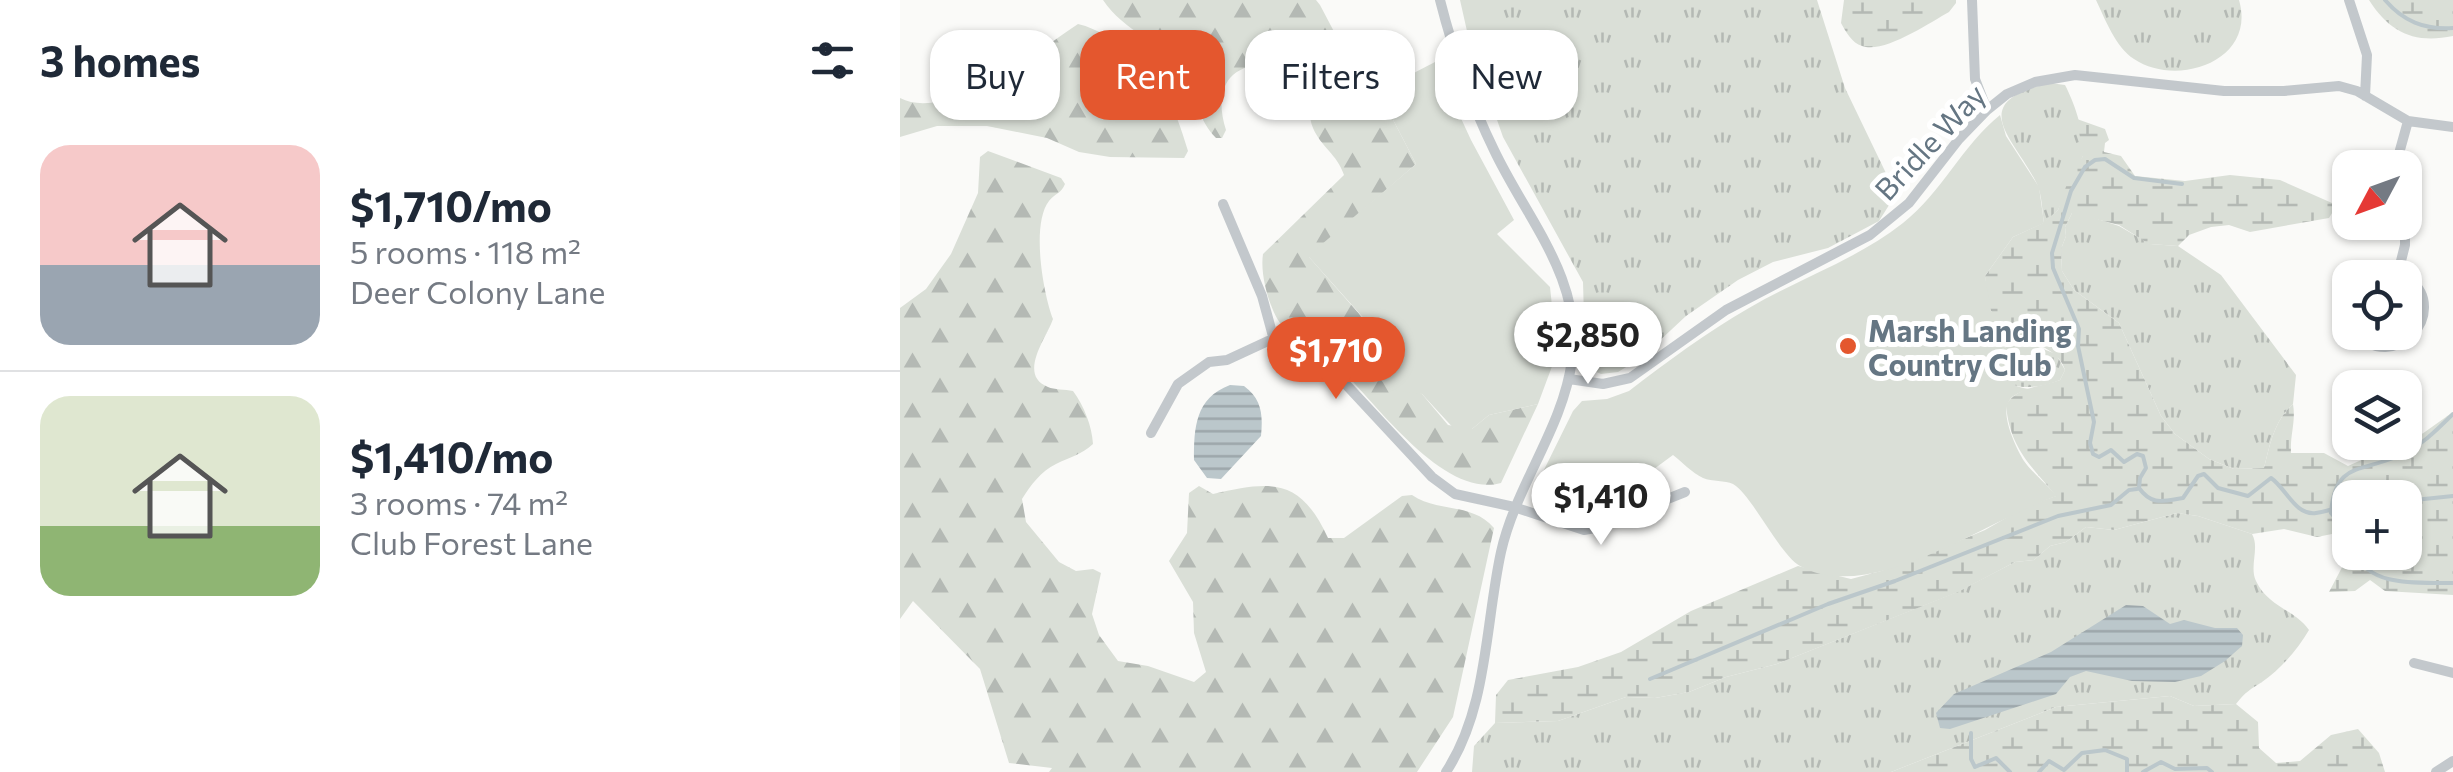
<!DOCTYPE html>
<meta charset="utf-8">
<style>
body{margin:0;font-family:Commissioner,sans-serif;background:#f2f2f3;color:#1f2937;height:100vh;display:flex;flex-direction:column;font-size:38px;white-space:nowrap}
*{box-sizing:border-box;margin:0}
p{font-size:32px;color:#747a83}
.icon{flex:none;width:55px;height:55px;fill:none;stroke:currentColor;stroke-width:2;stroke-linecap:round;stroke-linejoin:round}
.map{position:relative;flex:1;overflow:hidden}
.side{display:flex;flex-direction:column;background:#fff;width:900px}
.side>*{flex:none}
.hud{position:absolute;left:30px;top:30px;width:950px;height:90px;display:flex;gap:20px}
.needle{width:65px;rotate:229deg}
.tools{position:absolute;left:1432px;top:150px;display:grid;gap:20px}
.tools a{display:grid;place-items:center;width:90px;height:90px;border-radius:20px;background:#fff;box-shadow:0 2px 8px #0004;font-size:50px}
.price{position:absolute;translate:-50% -85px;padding:0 22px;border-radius:35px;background:#fff;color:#222;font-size:32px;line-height:65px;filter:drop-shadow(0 2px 5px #0008)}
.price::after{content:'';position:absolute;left:50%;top:60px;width:30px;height:22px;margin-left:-15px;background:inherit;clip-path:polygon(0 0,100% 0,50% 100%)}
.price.selected{background:#e4572e;color:#fff}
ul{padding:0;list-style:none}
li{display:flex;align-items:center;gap:30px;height:250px;padding:0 40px}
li+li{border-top:2px solid #e0e1e3}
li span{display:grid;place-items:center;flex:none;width:280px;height:200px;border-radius:30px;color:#555}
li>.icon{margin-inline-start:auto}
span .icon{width:120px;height:120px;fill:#fffc;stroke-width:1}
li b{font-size:42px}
h2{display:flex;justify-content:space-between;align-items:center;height:120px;padding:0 40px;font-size:42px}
.tag{padding:0 35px;border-radius:30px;background:#fff;box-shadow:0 2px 8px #0004;font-size:35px;line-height:90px}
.tag.selected{background:#e4572e;color:#fff}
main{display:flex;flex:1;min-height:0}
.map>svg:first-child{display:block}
.grass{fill:url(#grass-tufts)}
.forest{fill:url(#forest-firs)}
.wetland{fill:url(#wetland-marsh);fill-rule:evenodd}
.garden{fill:#dadfd7}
.water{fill:url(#water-rules)}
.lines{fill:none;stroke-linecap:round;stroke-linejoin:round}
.stream{stroke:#bbc7cb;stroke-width:4}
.street{stroke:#c3c8cc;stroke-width:10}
.poi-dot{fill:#e4572e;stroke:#fff;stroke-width:4}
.labels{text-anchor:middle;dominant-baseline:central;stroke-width:10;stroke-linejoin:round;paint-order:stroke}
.street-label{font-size:30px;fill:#657683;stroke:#fff}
.poi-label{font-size:30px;font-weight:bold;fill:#657683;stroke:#fff;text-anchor:start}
</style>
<main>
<section class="side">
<h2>3 homes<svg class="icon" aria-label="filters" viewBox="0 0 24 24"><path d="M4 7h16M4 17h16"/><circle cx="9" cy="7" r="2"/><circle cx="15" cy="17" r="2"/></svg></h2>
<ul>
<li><span style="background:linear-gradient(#f6c9c9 60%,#9aa5b1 0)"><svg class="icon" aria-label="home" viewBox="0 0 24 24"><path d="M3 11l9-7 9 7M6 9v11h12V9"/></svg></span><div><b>$1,710/mo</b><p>5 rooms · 118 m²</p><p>Deer Colony Lane</p></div></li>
<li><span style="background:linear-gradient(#dfe7d0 65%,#8fb573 0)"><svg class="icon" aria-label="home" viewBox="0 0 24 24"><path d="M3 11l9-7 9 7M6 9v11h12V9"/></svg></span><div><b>$1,410/mo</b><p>3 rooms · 74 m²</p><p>Club Forest Lane</p></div></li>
</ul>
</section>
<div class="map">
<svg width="1553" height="772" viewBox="0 0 1553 772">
<defs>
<pattern id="grass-tufts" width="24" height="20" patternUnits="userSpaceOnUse" patternTransform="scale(2.5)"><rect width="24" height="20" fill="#dadfd7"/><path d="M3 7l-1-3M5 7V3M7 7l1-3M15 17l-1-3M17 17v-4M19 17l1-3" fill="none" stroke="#b4b9b4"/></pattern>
<pattern id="forest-firs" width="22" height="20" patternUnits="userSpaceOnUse" patternTransform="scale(2.5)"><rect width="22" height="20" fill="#dadfd7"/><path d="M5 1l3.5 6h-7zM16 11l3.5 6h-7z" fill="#b4b9b4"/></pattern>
<pattern id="wetland-marsh" width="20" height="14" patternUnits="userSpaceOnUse" patternTransform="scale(2.5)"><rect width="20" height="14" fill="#dadfd7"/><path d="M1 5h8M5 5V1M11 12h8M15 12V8" fill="none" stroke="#b4b9b4"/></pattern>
<pattern id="water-rules" width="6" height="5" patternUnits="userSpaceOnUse" patternTransform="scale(2.5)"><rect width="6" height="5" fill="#bbc7cb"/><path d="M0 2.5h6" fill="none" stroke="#9ca6aa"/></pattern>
</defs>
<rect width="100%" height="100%" fill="#fafaf8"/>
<path class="grass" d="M 560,0 L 917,0 L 945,88 L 996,194 L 979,221 L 928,248 L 873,262 L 838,280 L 786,316 L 741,358 L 718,372 L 701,374 L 690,369 L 685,353 L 683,282 L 603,137 L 569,40 Z
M 1196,0 L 1339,0 C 1357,61 1277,88 1234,59 C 1216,48 1205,19 1196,0 Z
M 1150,83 L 1165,85 C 1175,104 1185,134 1183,156 L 1158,210 L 1144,223 C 1142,210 1142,195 1137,184 C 1114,137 1064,103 1150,83 Z
M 1176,212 L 1219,226 L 1250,244 L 1278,246 L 1321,275 L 1396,375 L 1393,404 C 1374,421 1370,444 1364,468 L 1334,469 L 1309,459 L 1275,434 L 1261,416 L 1219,323 L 1174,290 L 1162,271 L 1161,249 L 1166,236 L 1165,227 L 1172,213 Z
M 1121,340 L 1156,354 L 1165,370 L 1160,380 C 1136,390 1093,395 1097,355 L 1102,349 Z
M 1277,513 L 1298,516 L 1352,534 C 1360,548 1349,566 1356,581 C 1368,607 1394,609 1409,630 C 1398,649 1380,670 1362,682 C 1351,689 1345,692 1336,704 L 1294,706 L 1270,696 L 1156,707 L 991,772 L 572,772 L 574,746 L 595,723 L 658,721 L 726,697 L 755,698 L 789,692 L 826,677 L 877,664 L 1057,592 L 1115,562 L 1134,560 L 1150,546 L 1166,542 L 1186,527 L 1214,530 Z"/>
<path class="forest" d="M 203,0 L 416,0 L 420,5 L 450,62 L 487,108 L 516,164 L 409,257 L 477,334 L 471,370 L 522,394 L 548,425 L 572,429 L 589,415 L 638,404 L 601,483 C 542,500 471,396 433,361 C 419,347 387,335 378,320 C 368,303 360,273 363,254 L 444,175 C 437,154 421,147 413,128 C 406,113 412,87 412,71 C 400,64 388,65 374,64 C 328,62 313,89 326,130 L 322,138 L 316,138 C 298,120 296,96 284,75 C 264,43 223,31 203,0 Z
M 178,24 C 199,29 210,39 226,51 C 264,82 274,104 288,151 L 284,158 L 210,157 L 179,152 L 147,138 L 87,126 L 37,126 L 0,137 L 0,98 C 48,123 139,50 178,24 Z
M 88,151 L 161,178 L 165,184 C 161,194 155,193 149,201 C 131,224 143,293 153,319 C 147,337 117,375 148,387 C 154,390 165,389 173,391 C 184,406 192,426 193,444 C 181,455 170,457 156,464 C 141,471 131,485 122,499 L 126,522 L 159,562 L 176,571 L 193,569 L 201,573 L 192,614 L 199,635 L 218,661 L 248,666 L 294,682 L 306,672 L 294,633 L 293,602 L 269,561 L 287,533 L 289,493 L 299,486 L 313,494 C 371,481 400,477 428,538 L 444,538 L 502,496 L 512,495 C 538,513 572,502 594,528 L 553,717 L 517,772 L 149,772 L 152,768 L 109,763 L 80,669 L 13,601 L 0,619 L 0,308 L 26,289 L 51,254 L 78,193 L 80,157 Z"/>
<path class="wetland" d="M 944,0 L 1056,0 L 1056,3 L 1049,12 C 1029,23 984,54 962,46 C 952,43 946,32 941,23 Z
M 1469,0 L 1553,0 L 1553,36 C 1515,44 1490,33 1469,0 Z
M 1177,119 L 1205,129 L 1209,140 L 1205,143 L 1204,152 L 1221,156 L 1235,176 L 1285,181 L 1330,175 L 1380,180 L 1432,203 L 1434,210 L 1429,218 L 1350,232 L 1329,225 L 1311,227 L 1289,235 L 1278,246 L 1249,244 L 1219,225 L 1172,213 L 1165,227 L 1166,236 L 1161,249 L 1162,271 L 1174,290 L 1219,323 L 1261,416 L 1275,434 L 1309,459 L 1334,469 L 1364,468 C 1370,444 1374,421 1393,404 C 1396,422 1390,434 1391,453 L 1424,453 L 1448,466 L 1479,452 L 1498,451 L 1553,412 L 1553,595 L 1485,591 L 1470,580 L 1455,591 L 1429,592 L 1448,556 L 1441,537 L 1432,534 L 1417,537 L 1384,529 L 1352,534 L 1298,516 L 1277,513 L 1214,530 L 1186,527 L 1166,542 L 1150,546 L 1134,560 L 1115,562 L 1058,592 L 877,664 L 826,677 L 789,692 L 755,698 L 726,697 L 658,721 L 595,723 L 596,695 L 608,680 L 678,667 L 721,652 L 791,611 L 898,566 L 951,579 L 981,571 L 1035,551 L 1085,530 L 1125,507 L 1156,496 C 1131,465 1110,449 1106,405 C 1117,386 1142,387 1160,380 L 1165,370 C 1155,338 1107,345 1090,309 C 1086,299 1086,286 1085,276 L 1113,237 L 1143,223 L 1158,210 L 1169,178 L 1183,156 ZM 1450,498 L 1505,498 L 1505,552 L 1450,552 Z
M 1270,696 L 1294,706 L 1336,704 L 1358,722 L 1359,748 L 1376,763 L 1400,761 L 1431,735 L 1458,729 L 1479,753 L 1485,772 L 991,772 L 1156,707 Z"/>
<path class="garden" d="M 535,62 L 571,140 L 614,220 L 597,234 L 650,287 L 657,353 L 638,404 L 589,415 L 572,429 L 558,433 L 522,394 L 491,390 L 471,370 L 477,333 L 408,256 L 516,164 L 487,108 L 475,93 Z
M 1100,115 L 1106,136 L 1139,187 L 1144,223 L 1113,237 L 1085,276 L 1091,311 L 1121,340 L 1102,349 L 1096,363 C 1102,380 1113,387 1129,389 C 1122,392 1113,394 1109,401 C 1100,414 1116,448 1124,461 C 1130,470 1148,486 1157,496 C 1089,519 971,606 900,566 C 879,554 852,495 833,484 C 825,480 812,482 803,478 C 792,473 782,462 773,455 L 720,494 L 640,478 L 673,411 L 682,401 L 707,399 L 729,391 C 768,361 807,332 849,308 C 900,278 956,260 1003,223 C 1042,192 1062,146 1100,115 Z"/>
<path class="water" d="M 330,385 L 344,386 C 362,399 363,415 361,436 L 321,479 L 307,478 L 294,460 C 294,428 295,398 330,385 Z
M 1226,605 L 1243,606 L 1270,624 L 1284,620 L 1315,628 L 1337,628 L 1343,635 L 1342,646 L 1325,661 L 1301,676 L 1275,682 L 1232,681 L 1186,671 L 1170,677 L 1156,694 L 1050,729 L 1040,728 L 1036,713 L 1054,694 L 1151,652 Z"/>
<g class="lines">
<path class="stream" d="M 1485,0 C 1503,21 1524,30 1553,28
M 1282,184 L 1234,178 L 1205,159 L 1195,160 L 1185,167 L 1171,191 L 1152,253 L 1153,268 L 1179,329 L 1178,346 L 1194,422 L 1190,443 L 1193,454 L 1199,457 L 1211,450 L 1224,462 L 1237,454 L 1243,456 L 1246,468 L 1240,478 L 1239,488 C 1252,506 1263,501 1283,498 L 1298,476 L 1304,474 L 1318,488 L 1348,496 L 1371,478 C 1386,488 1395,516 1416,513 C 1429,511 1435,507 1450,507
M 1505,501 L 1553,496
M 1450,535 L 1431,513 C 1435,463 1459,472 1496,457 C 1519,448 1536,431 1553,414
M 1456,552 C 1468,589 1523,582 1553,583
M 750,679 L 928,604 L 995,581 L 1158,516 L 1211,505 L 1229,490 L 1237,489
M 1071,733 L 1071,759 L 1075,767 L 1096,758 L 1110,772
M 1139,772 L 1149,761 L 1164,770 L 1182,753 L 1205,750 L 1227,759 L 1227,772
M 1243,772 L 1261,762 L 1275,769 L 1307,768 L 1312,772"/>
<path class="street" d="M 540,0 C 553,51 571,103 594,150 C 626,218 684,280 672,360 C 663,428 616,485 601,552 C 585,625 588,708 546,772
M 1072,0 L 1075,79 L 1087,110
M 1449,0 L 1467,55 L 1465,96
M 1495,168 L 1508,121
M 323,204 L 362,296 L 374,340
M 1498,273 L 1505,245 L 1505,222
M 1450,304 L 1450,322
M 1455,332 C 1493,376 1552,312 1509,279 C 1498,270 1484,272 1471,278
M 669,379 L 703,384 L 730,378 L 826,310 L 970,235 L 1009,203 L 1059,139 L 1087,110 L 1107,94 L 1135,82 L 1175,75 L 1324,91 L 1384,91 L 1439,86 L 1457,91 L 1508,121 L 1553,127
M 251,433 L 278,384 L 309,362 L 327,360 L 368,341 L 391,338 L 413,349 L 532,477 L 555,494 L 614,507 L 684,530 L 695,528 L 785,492
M 1514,663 L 1553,673
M 1536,772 L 1553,761"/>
</g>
<circle class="poi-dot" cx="948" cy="346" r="10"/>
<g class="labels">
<g class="street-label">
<text transform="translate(1029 141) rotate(-47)">Bridle Way</text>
</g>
<g class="poi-label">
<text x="968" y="329">Marsh Landing<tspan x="968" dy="34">Country Club</tspan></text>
</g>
</g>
</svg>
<div class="tools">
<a><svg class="needle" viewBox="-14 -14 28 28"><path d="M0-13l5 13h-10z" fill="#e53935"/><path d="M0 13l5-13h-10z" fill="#747a83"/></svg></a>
<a><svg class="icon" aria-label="locate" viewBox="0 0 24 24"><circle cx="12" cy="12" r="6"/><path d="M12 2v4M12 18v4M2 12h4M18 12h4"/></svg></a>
<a><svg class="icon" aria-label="layers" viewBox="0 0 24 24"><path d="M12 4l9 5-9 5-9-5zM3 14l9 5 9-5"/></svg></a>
<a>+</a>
</div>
<b class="price" style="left:688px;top:387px">$2,850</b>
<b class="price selected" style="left:436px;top:402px">$1,710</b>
<b class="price" style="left:701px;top:548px">$1,410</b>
<div class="hud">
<a class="tag">Buy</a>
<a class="tag selected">Rent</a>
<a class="tag">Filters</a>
<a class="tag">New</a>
</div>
</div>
</main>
